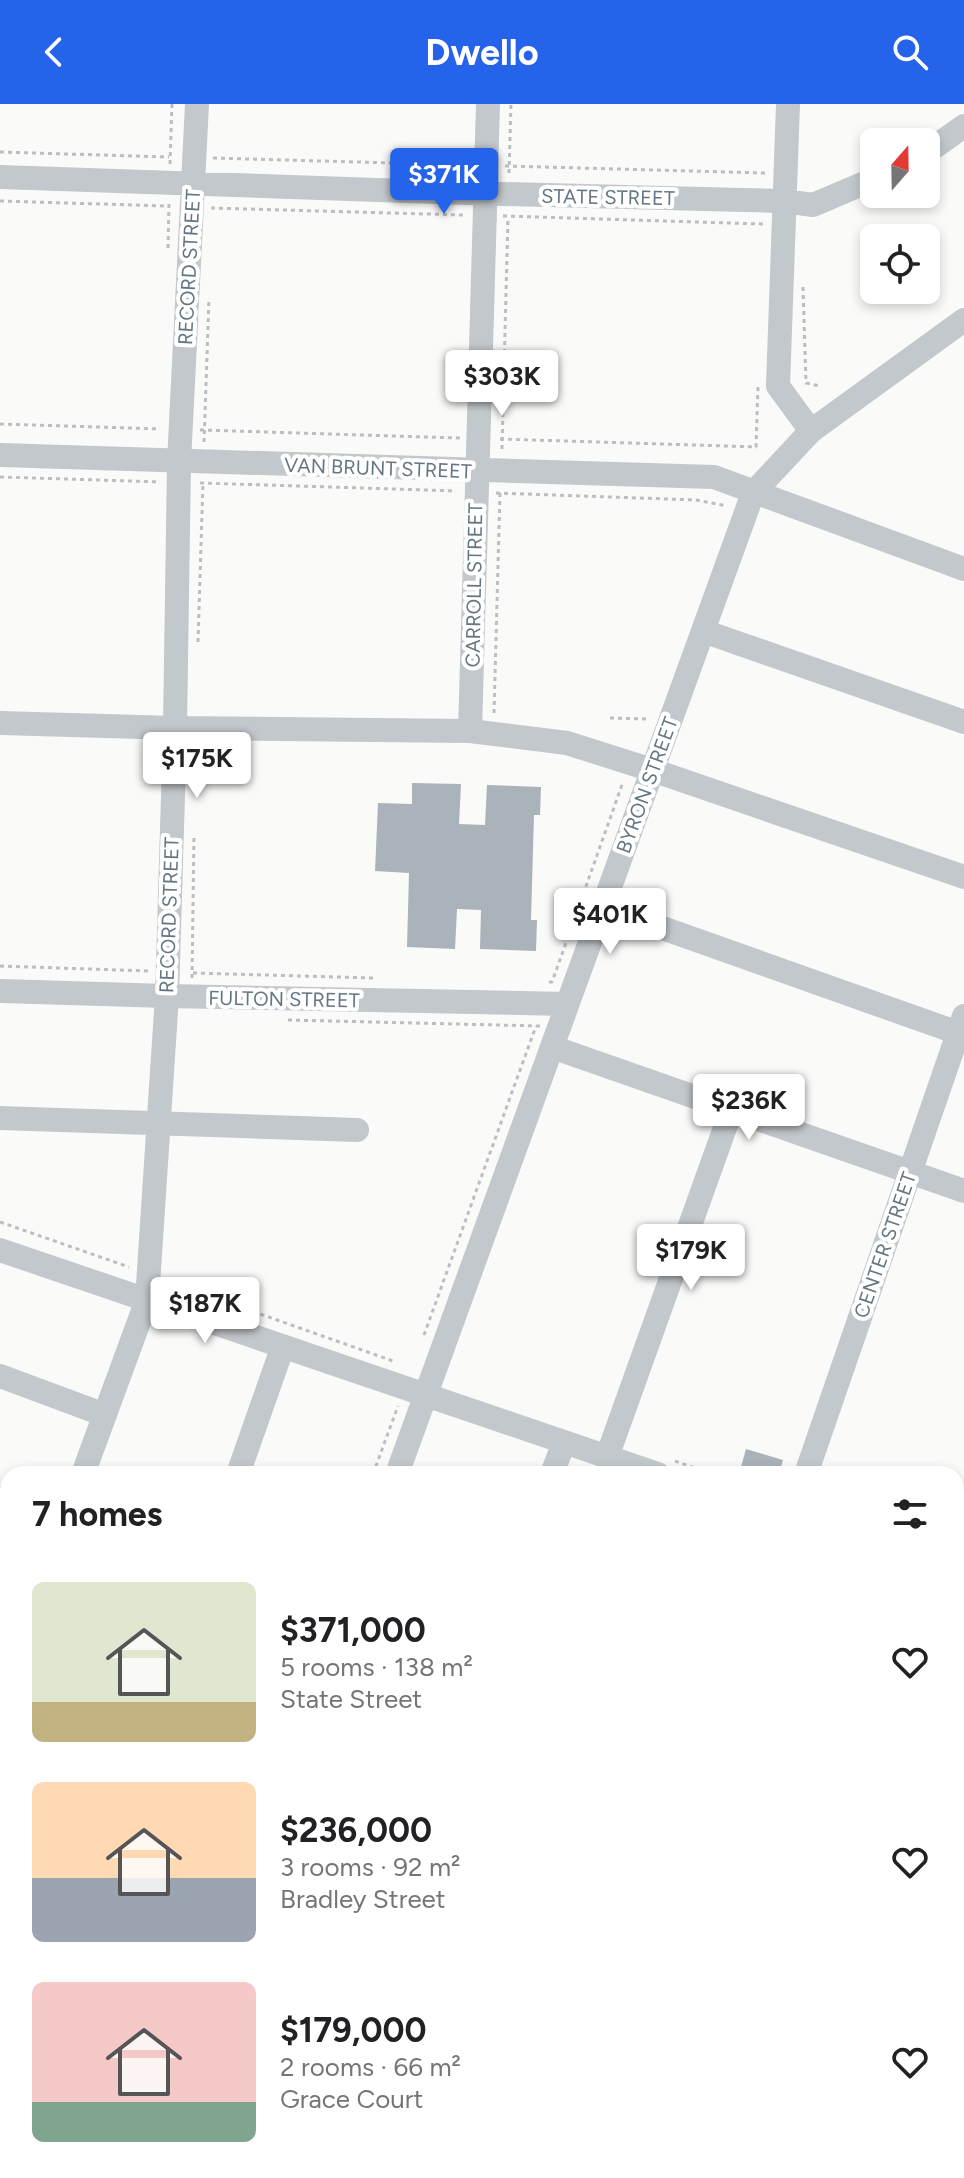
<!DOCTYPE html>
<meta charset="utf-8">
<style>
body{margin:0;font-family:Figtree,sans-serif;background:#f6f6f6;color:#202124;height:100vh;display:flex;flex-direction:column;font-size:30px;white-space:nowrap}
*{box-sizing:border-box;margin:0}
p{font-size:26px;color:#757577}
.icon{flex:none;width:44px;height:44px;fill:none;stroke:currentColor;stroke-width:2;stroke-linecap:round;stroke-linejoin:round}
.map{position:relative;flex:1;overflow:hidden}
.side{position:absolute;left:0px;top:1362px;width:964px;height:712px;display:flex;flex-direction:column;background:#fff;border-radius:24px 24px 0 0;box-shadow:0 4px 12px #0003}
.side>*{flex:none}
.needle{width:52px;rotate:20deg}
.tools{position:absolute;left:860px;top:24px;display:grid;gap:16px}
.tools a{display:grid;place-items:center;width:80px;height:80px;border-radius:12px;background:#fff;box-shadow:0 4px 12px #0003;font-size:40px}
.price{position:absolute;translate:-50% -68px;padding:0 18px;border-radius:8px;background:#fff;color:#222;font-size:26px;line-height:52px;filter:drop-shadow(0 2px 4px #0008)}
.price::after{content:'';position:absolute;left:50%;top:48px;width:24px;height:18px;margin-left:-12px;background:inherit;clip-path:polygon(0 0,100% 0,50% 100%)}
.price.on{background:#2563eb;color:#fff}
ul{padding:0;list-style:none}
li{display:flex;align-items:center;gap:24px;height:200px;padding:0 32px}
li span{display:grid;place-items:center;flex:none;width:224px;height:160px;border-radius:12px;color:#555}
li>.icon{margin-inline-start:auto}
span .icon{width:96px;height:96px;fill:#fffc;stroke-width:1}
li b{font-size:34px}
h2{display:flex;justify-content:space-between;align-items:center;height:96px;padding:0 32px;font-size:34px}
header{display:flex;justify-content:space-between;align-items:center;height:104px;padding:0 32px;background:#2563eb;color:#fff;font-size:36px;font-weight:700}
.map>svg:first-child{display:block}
.built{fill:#e8e9e9}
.green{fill:#dadfd7}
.building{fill:#aab3b9}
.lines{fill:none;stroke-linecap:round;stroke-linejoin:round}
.path{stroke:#bbbfc2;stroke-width:3;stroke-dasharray:4 4;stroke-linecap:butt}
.minor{stroke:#c3c8cc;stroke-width:24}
.labels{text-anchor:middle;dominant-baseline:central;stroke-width:8;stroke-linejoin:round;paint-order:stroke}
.street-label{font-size:20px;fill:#657683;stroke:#fff}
</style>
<header><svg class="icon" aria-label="back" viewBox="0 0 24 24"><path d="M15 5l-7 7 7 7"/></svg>Dwello<svg class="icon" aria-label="search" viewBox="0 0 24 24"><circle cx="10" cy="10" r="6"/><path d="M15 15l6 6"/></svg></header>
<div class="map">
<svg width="964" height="2074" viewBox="0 0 964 2074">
<rect width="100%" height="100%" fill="#fafaf8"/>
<path class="built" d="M 418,2066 L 796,2066 L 800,2074 L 415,2074 Z"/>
<path class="green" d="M 0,1766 L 8,1772 L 8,2066 L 67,2066 L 65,2074 L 0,2074 Z"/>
<path class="building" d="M 412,679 L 461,680 L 459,720 L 485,721 L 487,681 L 541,683 L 540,711 L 534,711 L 531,816 L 537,816 L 536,847 L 480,845 L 481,806 L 457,805 L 455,845 L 407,843 L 409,769 L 375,767 L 378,699 L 412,700 Z
M 746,1345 L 783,1356 L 779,1370 L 739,1370 Z"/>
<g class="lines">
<path class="path" d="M 0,48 L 169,53
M 213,54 L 465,61
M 170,60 L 172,0
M 505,62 L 765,69
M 509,69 L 511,0
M 0,97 L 167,102
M 211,104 L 463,111
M 503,112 L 763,120
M 168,144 L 169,99
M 803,183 L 806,279 L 820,282
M 0,320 L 160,325
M 200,326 L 460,334
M 500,335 L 756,343 L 758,283
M 204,338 L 209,194
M 502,345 L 508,113
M 0,373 L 160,378
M 200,379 L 456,387
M 496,389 L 696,396 L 727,402
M 198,538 L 203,378
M 494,609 L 500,388
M 610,614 L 648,615
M 0,862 L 149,867
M 193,869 L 373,874
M 192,874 L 194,730
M 549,878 L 552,878 L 623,678
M 288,916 L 540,922
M 0,1118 L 129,1163
M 170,1178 L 393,1257
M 424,1231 L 536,922
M 675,1357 L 713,1370
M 373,1370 L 398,1302
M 0,1383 L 8,1386
M 0,1742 L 8,1749
M 562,2066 L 564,2074"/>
<path class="minor" d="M 788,0 L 778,282 L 811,327
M 926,49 L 964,22
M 0,73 L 465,89 L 784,97 L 813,101 L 874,75
M 0,351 L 714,373 L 964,465
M 703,527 L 964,618
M 0,619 L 175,624 L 470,627 L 567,639 L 652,666 L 964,773
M 470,627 L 488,0
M 603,803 L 964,931
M 0,887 L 167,892 L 567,900
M 552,943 L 964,1087
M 0,1014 L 357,1026
M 0,1146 L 658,1370
M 0,1272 L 105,1311
M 607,1353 L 731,1007
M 83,1370 L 147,1196 L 167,892 L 175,624 L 179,358 L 197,0
M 238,1370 L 283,1242
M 397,1370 L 753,389 L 811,327 L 964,216
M 552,1370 L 564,1338
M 806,1370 L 964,912
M 0,1413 L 8,1416
M 956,1431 L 964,1408
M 0,1704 L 8,1709
M 956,1753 L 964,1745
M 956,1982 L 964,1982
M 101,2074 L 103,2066
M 401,2074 L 404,2066"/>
</g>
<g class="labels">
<g class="street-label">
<text transform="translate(608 93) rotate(1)">STATE STREET</text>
<text transform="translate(189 163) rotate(-87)">RECORD STREET</text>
<text transform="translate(378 364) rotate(2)">VAN BRUNT STREET</text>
<text transform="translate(474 481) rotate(-89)">CARROLL STREET</text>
<text transform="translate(647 681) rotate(-70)">BYRON STREET</text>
<text transform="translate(169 811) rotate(-88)">RECORD STREET</text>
<text transform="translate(284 895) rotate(1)">FULTON STREET</text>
<text transform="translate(885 1141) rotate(-71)">CENTER STREET</text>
</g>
</g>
</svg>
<div class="tools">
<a><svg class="needle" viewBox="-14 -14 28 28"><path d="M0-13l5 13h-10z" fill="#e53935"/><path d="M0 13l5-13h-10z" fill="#757577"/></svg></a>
<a><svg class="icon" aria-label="locate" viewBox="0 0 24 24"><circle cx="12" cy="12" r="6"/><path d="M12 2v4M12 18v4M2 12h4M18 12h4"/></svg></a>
</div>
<b class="price on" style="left:444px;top:112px">$371K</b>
<b class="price" style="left:502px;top:314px">$303K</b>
<b class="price" style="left:197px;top:696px">$175K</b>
<b class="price" style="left:610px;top:852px">$401K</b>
<b class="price" style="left:749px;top:1038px">$236K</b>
<b class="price" style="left:691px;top:1188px">$179K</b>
<b class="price" style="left:205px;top:1241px">$187K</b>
<section class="side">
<h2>7 homes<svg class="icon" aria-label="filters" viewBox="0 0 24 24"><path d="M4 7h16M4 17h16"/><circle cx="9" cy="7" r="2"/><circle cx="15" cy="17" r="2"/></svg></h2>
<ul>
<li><span style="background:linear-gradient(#dfe7d0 75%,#c2b280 0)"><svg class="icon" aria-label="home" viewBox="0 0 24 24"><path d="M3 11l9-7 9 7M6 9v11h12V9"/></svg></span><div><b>$371,000</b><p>5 rooms · 138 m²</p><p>State Street</p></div><svg class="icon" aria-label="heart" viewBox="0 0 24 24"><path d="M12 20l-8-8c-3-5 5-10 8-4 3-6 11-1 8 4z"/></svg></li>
<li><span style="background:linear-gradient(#ffd9b3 60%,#9aa5b1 0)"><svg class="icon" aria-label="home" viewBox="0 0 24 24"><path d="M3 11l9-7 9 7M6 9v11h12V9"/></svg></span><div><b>$236,000</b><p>3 rooms · 92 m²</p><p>Bradley Street</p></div><svg class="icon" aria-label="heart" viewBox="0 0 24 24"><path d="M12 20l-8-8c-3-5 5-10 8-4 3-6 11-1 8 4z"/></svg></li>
<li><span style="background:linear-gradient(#f6c9c9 75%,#7fa58c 0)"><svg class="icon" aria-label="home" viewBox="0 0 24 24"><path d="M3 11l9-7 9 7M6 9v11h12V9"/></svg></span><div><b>$179,000</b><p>2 rooms · 66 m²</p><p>Grace Court</p></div><svg class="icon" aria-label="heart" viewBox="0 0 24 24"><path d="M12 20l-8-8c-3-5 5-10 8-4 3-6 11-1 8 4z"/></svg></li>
</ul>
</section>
</div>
